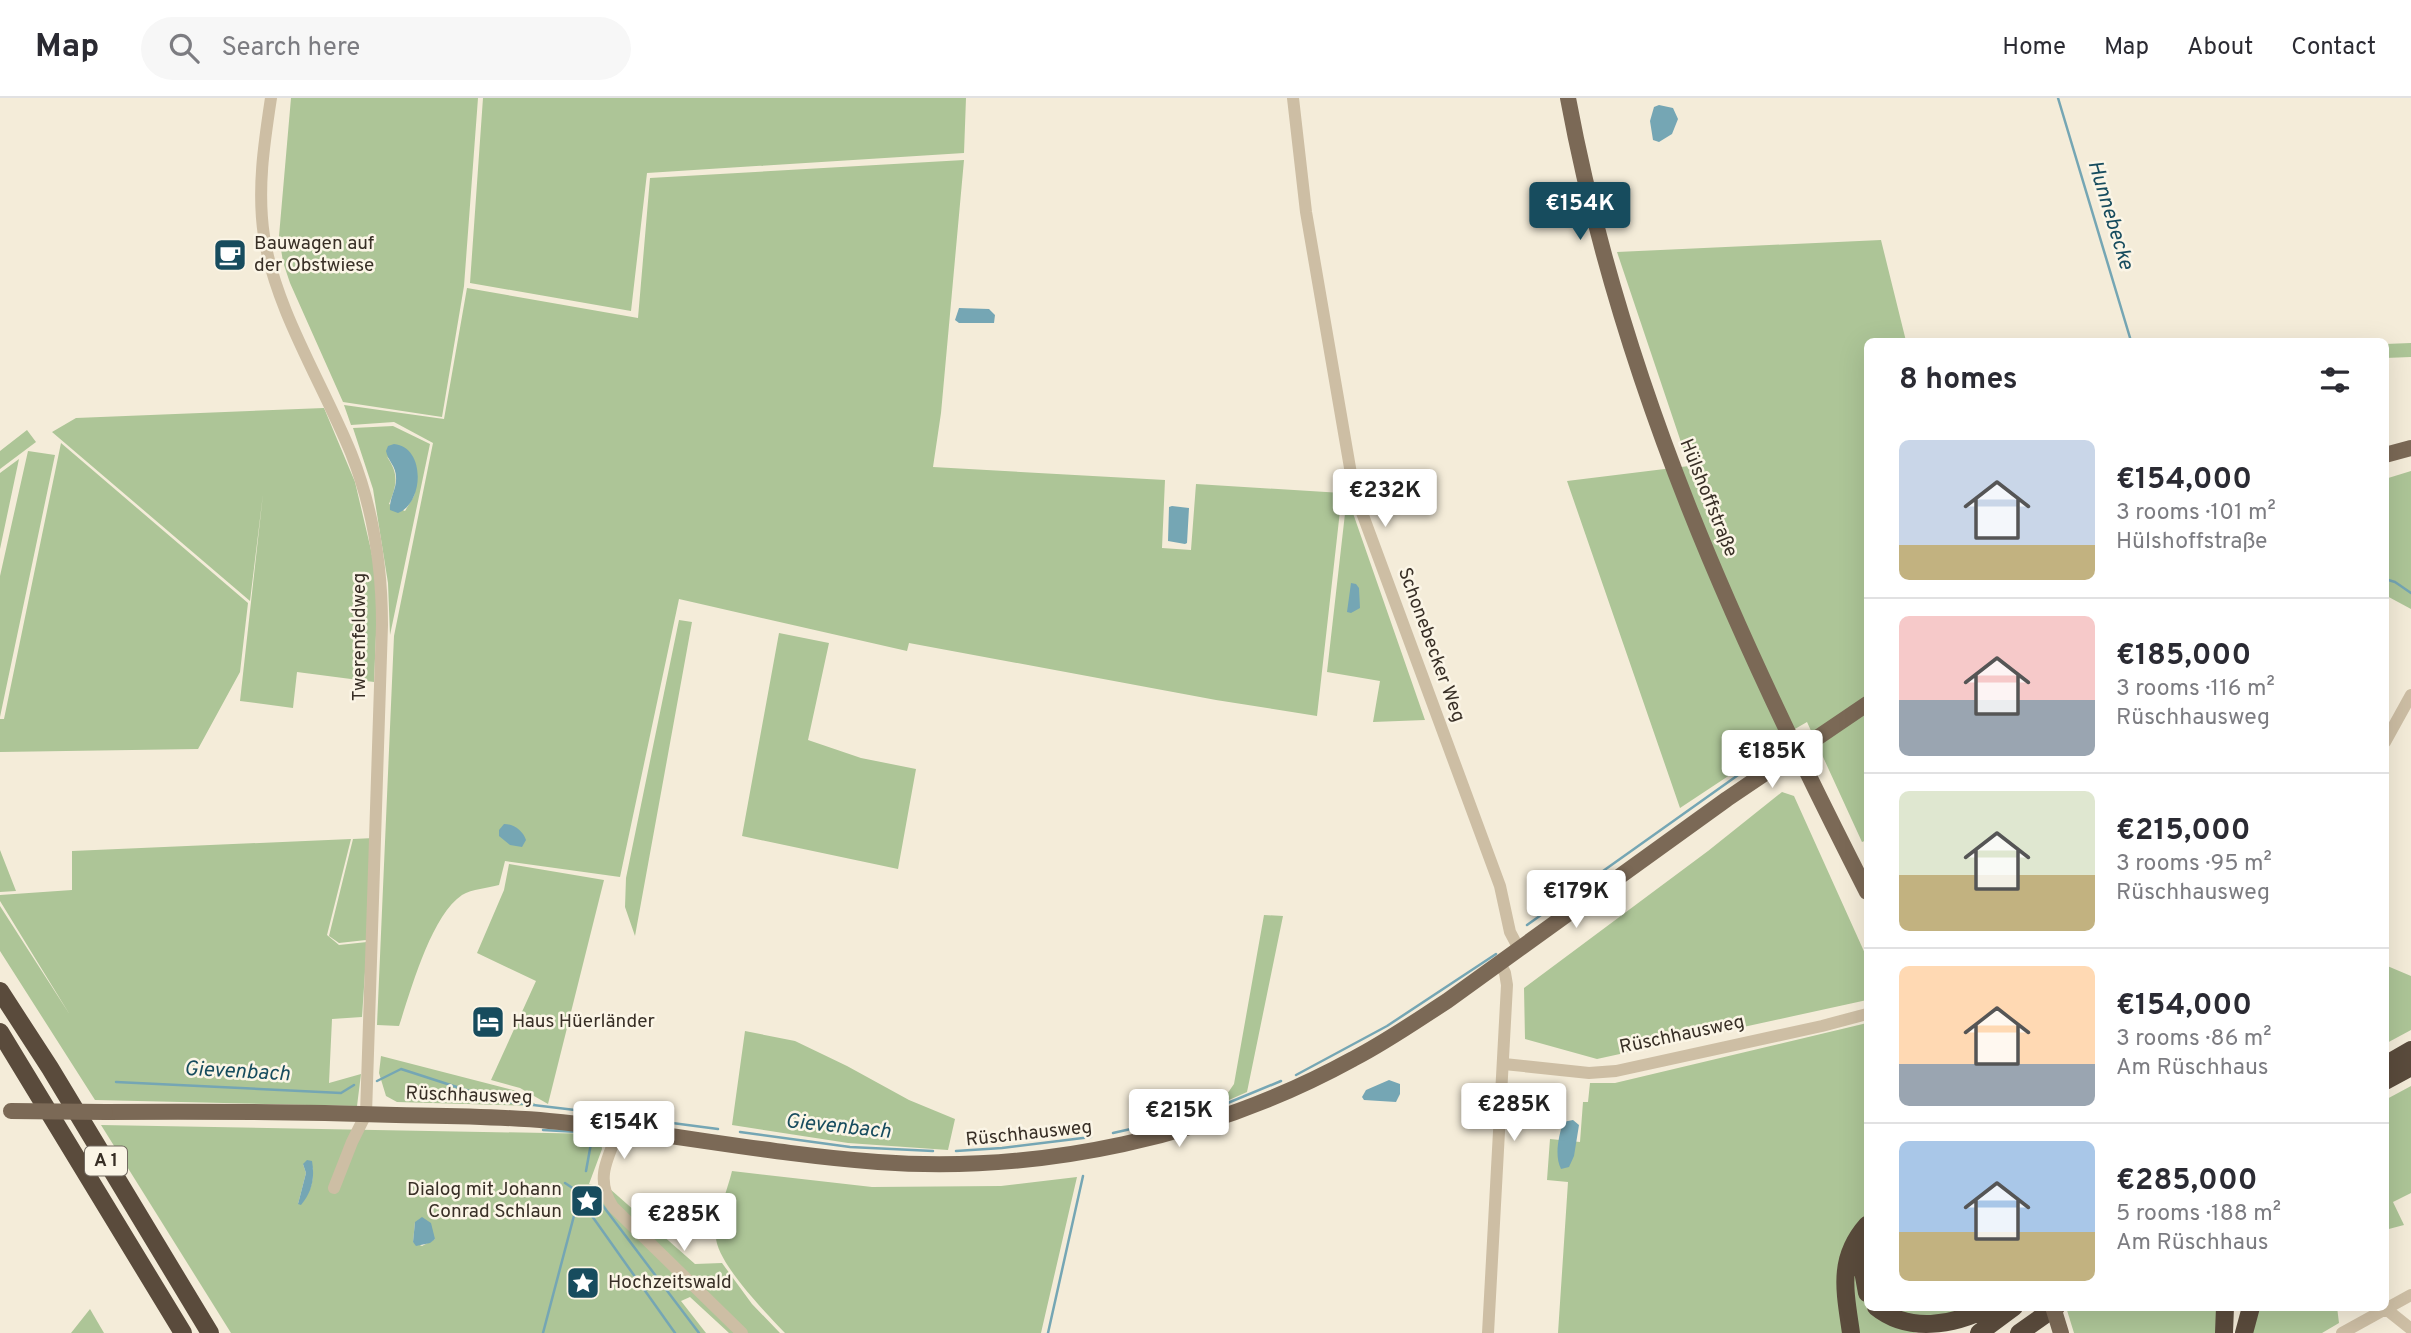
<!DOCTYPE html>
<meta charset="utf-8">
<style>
body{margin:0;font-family:Overpass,sans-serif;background:#f7f7f7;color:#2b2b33;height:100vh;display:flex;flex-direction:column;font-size:26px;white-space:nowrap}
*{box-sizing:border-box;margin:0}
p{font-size:23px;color:#7c7c81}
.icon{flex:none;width:38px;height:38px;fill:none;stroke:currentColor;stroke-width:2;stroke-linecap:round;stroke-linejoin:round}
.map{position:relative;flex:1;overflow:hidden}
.drawer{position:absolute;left:1864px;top:240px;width:525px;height:973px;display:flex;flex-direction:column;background:#fff;border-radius:10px;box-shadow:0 7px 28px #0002}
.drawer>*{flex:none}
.price{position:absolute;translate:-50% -60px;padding:0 16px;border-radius:7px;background:#fff;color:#222;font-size:23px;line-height:46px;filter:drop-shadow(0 2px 4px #0008)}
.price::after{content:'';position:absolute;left:50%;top:42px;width:21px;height:16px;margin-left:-10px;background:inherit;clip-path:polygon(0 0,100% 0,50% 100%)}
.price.on{background:#174c5e;color:#fff}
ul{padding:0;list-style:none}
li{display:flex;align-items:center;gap:21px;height:175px;padding:0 35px}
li+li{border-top:2px solid #e1e1e2}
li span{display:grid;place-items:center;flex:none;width:196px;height:140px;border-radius:10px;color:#555}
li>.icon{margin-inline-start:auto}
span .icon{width:84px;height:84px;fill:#fffc;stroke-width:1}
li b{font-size:30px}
h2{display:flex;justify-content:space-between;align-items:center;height:84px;padding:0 35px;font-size:30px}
header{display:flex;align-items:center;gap:42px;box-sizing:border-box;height:98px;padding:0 35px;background:#fff;border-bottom:2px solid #e1e1e2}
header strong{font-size:33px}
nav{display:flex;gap:38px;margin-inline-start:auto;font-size:24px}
.search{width:490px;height:63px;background:#f7f7f7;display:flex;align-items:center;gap:18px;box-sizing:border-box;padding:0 24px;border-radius:38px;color:#7c7c81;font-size:26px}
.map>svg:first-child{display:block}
.green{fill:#adc597;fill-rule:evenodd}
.water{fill:#75a6b4}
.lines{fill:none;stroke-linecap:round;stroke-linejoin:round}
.stream{stroke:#75a6b4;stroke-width:2.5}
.minor{stroke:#cdbea4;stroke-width:12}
.major{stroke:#7b6956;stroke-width:16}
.highway{stroke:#5a4b3c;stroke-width:18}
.major-bridge{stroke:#7b6956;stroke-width:16}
.labels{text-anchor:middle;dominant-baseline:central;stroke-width:5;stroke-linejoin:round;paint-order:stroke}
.shield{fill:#fbf5e6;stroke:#726a60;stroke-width:2}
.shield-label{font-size:18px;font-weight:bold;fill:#382f26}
.poi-label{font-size:19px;fill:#382f26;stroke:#fbf5e6;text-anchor:start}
.street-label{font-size:19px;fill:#382f26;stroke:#fbf5e6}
.water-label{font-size:21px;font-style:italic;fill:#174c5e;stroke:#fbf5e6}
</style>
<header>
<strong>Map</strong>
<div class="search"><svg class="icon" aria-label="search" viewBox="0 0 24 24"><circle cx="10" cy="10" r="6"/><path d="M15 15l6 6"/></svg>Search here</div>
<nav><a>Home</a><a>Map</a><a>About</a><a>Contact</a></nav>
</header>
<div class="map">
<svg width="2411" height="1235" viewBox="0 0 2411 1235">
<rect width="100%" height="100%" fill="#f4ecd9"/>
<path class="green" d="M 291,0 L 478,0 L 464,188 L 442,319 L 343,304 L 290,185 L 283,164 L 279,138 Z
M 483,0 L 966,0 L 964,55 L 647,75 L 631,213 L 470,185 Z
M 964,62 L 941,315 L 933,369 L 1165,382 L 1162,450 L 1191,452 L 1196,386 L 1342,395 L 1317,618 L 1216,602 L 909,545 L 907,553 L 679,501 L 620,779 L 505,763 L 499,787 C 488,790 472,791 462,797 C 431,818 411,892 399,928 L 377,927 L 394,538 L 433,345 L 394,324 L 351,327 L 344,307 L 444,321 L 467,190 L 638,220 L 650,80 Z
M 1881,142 L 1906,243 L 1867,243 L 1867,742 L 1862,744 L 1807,624 L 1767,647 L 1745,667 L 1680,710 L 1567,383 L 1689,368 L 1617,154 Z
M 2411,245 L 2411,259 L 2385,260 L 2385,246 Z
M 324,310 L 355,384 L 371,452 L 378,490 L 374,584 L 297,574 L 293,610 L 240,603 L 263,396 L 250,503 L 52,334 L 76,320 Z
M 393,328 L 430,346 L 390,537 L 388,485 L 373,391 L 353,330 ZM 387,359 L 417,384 L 414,398 L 405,413 L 389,406 C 397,387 399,376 387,359 Z
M 27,332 L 36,344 L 0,371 L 0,353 Z
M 61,345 L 248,505 L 240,574 L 198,651 L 0,654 L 0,621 L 4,621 Z
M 28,353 L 55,357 L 0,619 L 0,478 Z
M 19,361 L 0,451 L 0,375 Z
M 2411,373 L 2411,511 L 2385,497 L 2385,381 Z
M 1347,398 L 1425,622 L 1373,624 L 1380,583 L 1327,574 Z
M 679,522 L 692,524 L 635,838 L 625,809 L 626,780 Z
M 779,535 L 829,545 L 808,642 L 861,660 L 916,671 L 898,771 L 742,738 Z
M 1782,694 L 1794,698 L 1867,860 L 1867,902 L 1597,961 L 1525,941 L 1524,890 L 1708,753 Z
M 374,740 L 366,842 L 339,845 L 329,838 L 353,741 Z
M 351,741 L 327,837 L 339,847 L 367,844 L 362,919 L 332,921 L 329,985 L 361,976 L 357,1008 L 95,1002 L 0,853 L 0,808 L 70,917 L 0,803 L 0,797 L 72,792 L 72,753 Z
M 0,752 L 16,793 L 0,794 Z
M 509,766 L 604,782 L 548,1006 L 520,990 L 491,982 L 536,883 L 477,855 L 504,792 Z
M 1264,817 L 1283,818 L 1247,994 L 1220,1006 L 1234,986 Z
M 2385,867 L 2411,878 L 2411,932 L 2385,946 Z
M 1867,925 L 1867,1116 L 1856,1128 L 1844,1235 L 1558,1235 L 1568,1084 L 1547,1082 L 1550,1041 L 1580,1044 L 1583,1004 L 1588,1004 L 1590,985 L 1615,985 Z
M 745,933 L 795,943 L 847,968 L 909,1002 L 955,1021 L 948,1052 L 848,1045 L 732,1027 Z
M 381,958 L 517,993 L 538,1008 L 397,1004 L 386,998 L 379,975 Z
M 2411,988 L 2411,1095 L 2393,1104 L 2404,1127 L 2385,1132 L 2385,1002 Z
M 101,1027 L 600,1036 L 602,1051 L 589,1086 L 610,1091 L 695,1166 L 722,1165 L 752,1206 L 780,1235 L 729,1235 L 690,1199 L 681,1203 L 706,1235 L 231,1235 ZM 303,1066 L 313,1070 C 313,1087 311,1094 298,1106 L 306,1075 ZM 415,1124 L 435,1141 L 422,1148 L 413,1144 Z
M 732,1073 L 872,1089 L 1001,1088 L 1077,1079 L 1041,1235 L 785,1235 C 767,1216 714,1162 716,1137 C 716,1120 728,1090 732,1073 Z
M 1851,1160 L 1867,1203 L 1867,1209 L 1871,1209 L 1890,1227 L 1917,1235 L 1855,1235 Z
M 1882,1209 L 1981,1209 L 1934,1227 Z
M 2066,1209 L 2220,1209 L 2218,1235 L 2074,1235 Z
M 2257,1209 L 2337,1209 L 2339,1225 L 2322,1235 L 2249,1235 Z
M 90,1211 L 104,1235 L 71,1235 Z"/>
<path class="water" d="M 1659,7 L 1673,10 L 1678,21 L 1672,36 L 1659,44 L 1653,42 L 1650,23 L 1654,9 Z
M 959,210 L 989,211 L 995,217 L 994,225 L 959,225 L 955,222 Z
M 394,346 C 426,349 424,405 398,415 L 390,412 C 389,400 397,391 396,379 C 396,368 388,363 386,353 L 388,348 Z
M 1172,408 L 1189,410 L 1187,445 L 1185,446 L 1168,443 L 1169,409 Z
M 1351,485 L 1356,486 L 1359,490 L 1360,510 L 1351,515 L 1347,514 Z
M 504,726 C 514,726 523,733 526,742 L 522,749 L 510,747 L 499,738 L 499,732 Z
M 1389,982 L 1400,986 L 1400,996 L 1396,1004 L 1364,1002 L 1362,999 L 1366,992 Z
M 1573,1022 L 1579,1027 L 1574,1058 L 1569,1069 L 1561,1071 C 1554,1057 1559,1038 1563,1024 Z
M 307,1062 L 312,1063 C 315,1080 312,1094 301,1107 L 298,1106 L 306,1075 L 303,1066 Z
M 422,1119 L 431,1125 L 435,1141 L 430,1145 L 416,1148 L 413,1144 L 415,1124 Z"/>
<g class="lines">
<path class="stream" d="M 2058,0 L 2131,243
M 2385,481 L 2395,484 L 2411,495
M 1527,827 L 1748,670
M 1296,977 L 1387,928 L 1496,856
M 377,983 L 401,971 L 500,1003 L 617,1017
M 116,984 L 341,995 L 354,987
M 634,1020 L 718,1031
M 543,1032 L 579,1034
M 740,1034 L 850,1049 L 933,1053
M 1113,1035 L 1206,1014 L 1281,983
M 956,1053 L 1002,1050 L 1091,1039
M 586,1073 L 592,1040 L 586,1034
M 600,1104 L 699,1235
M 587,1111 L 675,1235
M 543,1235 L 580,1095 L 565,1085
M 1048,1235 L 1083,1078"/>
<path class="minor" d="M 271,0 C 264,46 257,91 264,138 C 275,211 323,286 351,355 C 373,410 382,468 382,527 L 366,1016 L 352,1044 L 334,1090
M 1293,0 L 1306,114 L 1354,393 L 1500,788 L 1510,834 L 1519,851
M 2385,644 L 2411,597
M 1504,966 L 1589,975 L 1616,973 L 1822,928 L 1867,916
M 620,1030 C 608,1059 594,1081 613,1109 L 742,1235
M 2386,1211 L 2411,1231
M 1488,1235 L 1507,887 L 1505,875 L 1500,865
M 2342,1235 L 2411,1197"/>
<path class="major" d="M 1568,0 C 1621,285 1736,538 1867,794
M 2385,357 L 2411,350
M 105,1014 C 202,1013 299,1014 396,1017 C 447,1018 498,1018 549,1023 C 659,1033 768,1056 878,1064 C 1040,1076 1211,1039 1353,961 C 1386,944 1416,923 1447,903 L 1727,701 L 1867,606"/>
<path class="highway" d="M 0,893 L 50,970 L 210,1235
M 0,934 L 183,1235
M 2385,967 L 2411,952
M 2385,983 L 2411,969
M 1867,1149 L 1863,1173 L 1867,1195
M 1876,1209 C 1908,1235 1953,1228 1990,1209
M 1851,1235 C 1845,1193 1837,1161 1867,1127
M 1979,1235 L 2014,1209
M 2019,1235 L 2056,1209
M 2224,1235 L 2225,1209
M 2244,1235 L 2251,1209"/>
<path class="major-bridge" d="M 11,1013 L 105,1014
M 2053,1209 L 2061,1235"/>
</g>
<defs>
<symbol id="cafe-square" viewBox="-11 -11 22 22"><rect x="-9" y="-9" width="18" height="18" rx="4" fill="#174c5e" stroke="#fbf5e6"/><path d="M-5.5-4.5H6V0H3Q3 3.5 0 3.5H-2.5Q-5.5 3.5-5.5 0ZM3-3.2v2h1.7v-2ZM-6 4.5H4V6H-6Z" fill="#fff"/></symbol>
<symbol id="hotel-square" viewBox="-11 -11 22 22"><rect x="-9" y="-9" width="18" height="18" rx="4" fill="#174c5e" stroke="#fbf5e6"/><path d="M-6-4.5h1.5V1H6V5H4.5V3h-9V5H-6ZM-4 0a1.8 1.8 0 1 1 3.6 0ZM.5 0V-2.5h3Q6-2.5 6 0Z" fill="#fff"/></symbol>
<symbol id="sight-square" viewBox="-11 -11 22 22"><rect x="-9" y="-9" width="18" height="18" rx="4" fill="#174c5e" stroke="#fbf5e6"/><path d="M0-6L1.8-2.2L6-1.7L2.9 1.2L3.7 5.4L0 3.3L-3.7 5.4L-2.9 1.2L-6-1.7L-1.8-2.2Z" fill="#fff"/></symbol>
</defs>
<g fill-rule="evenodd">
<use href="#cafe-square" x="211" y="138" width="38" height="38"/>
<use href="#hotel-square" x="469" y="905" width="38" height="38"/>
<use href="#sight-square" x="568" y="1084" width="38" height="38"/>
<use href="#sight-square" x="564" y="1166" width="38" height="38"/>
</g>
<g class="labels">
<rect class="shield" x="85" y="1048.5" width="42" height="29" rx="5"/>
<g class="shield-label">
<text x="106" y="1063">A 1</text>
</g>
<g class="poi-label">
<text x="254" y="146">Bauwagen auf<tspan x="254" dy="22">der Obstwiese</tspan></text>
<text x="512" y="924">Haus Hüerländer</text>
<text x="562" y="1092" text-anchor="end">Dialog mit Johann<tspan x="562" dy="22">Conrad Schlaun</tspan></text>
<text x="608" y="1185">Hochzeitswald</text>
</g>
<g class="street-label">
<text transform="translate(1708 400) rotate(68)">Hülshoffstraße</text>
<text transform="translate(360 539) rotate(-90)">Twerenfeldweg</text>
<text transform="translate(1431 547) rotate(70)">Schonebecker Weg</text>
<text transform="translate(1682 937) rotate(-12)">Rüschhausweg</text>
<text transform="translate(469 998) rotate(2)">Rüschhausweg</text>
<text transform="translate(1029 1036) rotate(-6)">Rüschhausweg</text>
</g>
<g class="water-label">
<text transform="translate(2110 117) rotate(73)">Hunnebecke</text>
<text transform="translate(237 974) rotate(3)">Gievenbach</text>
<text transform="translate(838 1029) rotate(6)">Gievenbach</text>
</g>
</g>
</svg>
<b class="price on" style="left:1580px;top:144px">€154K</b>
<b class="price" style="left:1385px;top:431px">€232K</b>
<b class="price" style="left:1772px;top:692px">€185K</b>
<b class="price" style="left:1576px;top:832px">€179K</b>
<b class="price" style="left:1514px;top:1045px">€285K</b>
<b class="price" style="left:1179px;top:1051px">€215K</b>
<b class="price" style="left:624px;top:1063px">€154K</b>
<b class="price" style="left:684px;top:1155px">€285K</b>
<section class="drawer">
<h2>8 homes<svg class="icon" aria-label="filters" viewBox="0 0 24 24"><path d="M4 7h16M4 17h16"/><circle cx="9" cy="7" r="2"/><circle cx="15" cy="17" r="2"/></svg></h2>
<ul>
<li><span style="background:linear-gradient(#c9d6e8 75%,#c2b280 0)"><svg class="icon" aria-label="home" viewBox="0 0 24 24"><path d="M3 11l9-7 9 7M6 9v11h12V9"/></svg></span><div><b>€154,000</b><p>3 rooms · 101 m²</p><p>Hülshoffstraße</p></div></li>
<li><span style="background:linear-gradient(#f6c9c9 60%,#9aa5b1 0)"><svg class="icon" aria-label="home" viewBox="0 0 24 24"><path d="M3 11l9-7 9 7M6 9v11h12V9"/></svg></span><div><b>€185,000</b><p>3 rooms · 116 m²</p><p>Rüschhausweg</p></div></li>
<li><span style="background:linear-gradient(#dfe7d0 60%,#c2b280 0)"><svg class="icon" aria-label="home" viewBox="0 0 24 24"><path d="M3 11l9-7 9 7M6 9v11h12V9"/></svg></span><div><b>€215,000</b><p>3 rooms · 95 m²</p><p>Rüschhausweg</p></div></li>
<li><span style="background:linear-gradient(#ffd9b3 70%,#9aa5b1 0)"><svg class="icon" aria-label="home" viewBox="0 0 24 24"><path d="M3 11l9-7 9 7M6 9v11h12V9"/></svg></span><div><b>€154,000</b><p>3 rooms · 86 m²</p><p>Am Rüschhaus</p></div></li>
<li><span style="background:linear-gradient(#a9c7e8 65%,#c2b280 0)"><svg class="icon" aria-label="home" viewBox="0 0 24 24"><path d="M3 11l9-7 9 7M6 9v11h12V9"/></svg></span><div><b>€285,000</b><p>5 rooms · 188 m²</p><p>Am Rüschhaus</p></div></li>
</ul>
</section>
</div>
